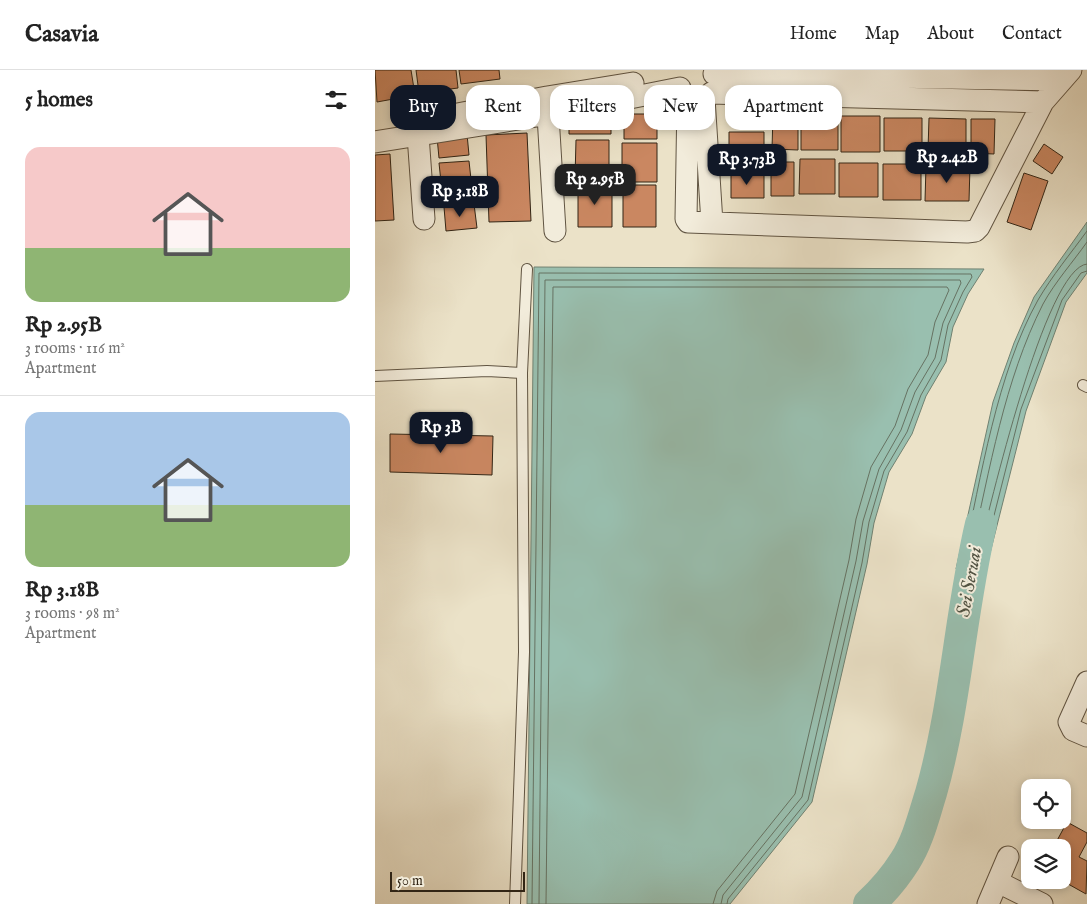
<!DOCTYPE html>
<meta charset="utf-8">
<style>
body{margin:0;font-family:"IM FELL English",serif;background:#f6f6f6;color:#222;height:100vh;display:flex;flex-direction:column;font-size:19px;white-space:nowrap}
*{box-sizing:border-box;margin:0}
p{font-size:16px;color:#767676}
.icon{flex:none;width:28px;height:28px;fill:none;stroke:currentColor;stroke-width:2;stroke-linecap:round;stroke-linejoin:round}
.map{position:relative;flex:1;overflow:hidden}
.sheet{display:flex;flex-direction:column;background:#fff;width:375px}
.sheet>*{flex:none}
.hud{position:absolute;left:15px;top:15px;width:475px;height:45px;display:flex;gap:10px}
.buttons{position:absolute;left:646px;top:709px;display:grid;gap:10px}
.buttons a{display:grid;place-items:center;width:50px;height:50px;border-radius:10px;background:#fff;box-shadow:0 2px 8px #0003;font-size:25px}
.scale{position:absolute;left:15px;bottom:12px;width:135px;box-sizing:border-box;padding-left:5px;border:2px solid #322515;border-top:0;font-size:14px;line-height:18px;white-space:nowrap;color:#322515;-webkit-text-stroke:4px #f2ecdb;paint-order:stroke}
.price{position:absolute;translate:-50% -42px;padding:0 11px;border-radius:10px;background:#111827;color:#fff;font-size:16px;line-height:32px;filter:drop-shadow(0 1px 2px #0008)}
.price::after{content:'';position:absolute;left:50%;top:30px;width:15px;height:11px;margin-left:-8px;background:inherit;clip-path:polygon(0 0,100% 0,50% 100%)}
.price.current{background:#222;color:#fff}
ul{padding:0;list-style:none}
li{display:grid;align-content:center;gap:10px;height:265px;padding:0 25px}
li+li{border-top:1px solid #e0e0e0}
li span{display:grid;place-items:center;height:155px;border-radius:15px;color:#555}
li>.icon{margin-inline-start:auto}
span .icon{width:90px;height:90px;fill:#fffc;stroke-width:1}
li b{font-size:21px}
h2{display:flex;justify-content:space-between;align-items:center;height:60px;padding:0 25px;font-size:21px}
.tag{padding:0 18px;border-radius:15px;background:#fff;box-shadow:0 2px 8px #0003;font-size:18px;line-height:45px}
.tag.current{background:#111827;color:#fff}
header{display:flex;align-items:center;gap:30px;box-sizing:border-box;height:70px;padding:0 25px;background:#fff;border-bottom:1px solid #e0e0e0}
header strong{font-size:24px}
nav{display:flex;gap:28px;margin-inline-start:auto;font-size:18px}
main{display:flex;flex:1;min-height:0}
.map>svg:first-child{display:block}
.water{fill:#99bfaf;stroke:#708171}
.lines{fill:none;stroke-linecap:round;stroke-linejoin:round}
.shore{stroke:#667262;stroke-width:1}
.river{stroke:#99bfaf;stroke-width:32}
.building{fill:#ca8761;stroke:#322515}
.service-casing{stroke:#605442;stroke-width:12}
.minor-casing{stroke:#605442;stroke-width:23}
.service{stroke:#f2ecdb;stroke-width:10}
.minor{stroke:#f2ecdb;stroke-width:21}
.labels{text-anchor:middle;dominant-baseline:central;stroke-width:4;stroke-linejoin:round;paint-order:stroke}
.water-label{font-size:19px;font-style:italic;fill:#515343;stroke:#f2ecdb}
</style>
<header>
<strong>Casavia</strong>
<nav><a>Home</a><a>Map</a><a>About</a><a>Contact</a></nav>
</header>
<main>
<section class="sheet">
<h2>5 homes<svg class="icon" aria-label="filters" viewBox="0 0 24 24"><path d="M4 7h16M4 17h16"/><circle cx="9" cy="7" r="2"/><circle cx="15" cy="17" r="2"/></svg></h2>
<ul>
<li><span style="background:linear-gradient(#f6c9c9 65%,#8fb573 0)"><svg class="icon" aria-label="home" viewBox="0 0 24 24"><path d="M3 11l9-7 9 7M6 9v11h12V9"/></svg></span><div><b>Rp 2.95B</b><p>3 rooms · 116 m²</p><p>Apartment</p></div></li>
<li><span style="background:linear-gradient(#a9c7e8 60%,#8fb573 0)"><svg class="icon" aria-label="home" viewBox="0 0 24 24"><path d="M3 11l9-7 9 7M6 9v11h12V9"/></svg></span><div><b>Rp 3.18B</b><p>3 rooms · 98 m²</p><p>Apartment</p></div></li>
</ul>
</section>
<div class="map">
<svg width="712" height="834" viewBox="0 0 712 834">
<rect width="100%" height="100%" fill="#ebe2c8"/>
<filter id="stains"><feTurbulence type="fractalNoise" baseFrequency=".004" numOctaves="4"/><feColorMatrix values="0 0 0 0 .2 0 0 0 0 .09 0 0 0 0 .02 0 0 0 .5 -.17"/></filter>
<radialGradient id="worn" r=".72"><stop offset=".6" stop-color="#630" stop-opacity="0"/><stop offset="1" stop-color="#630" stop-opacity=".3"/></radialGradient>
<path class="water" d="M 712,152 L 712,203 L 691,232 L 651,341 L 612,495 L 581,499 L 618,332 L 639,273 L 659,227 Z
M 159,197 L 609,199 L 593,224 L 578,257 L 571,292 L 551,326 L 537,364 L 514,402 L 499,453 L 492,494 L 437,732 L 355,834 L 152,834 Z"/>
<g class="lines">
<path class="shore" d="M 712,161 C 696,183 677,206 663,230 C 622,303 606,407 588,490 L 589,492 L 608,489 L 646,339 L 687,230 L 706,203 L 712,201
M 712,172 C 698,192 680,212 668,234 C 629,311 615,399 596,482 L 597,485 L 603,484 C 614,442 670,197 712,194
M 157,834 L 164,203 L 596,204 L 597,207 L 588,222 L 573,255 L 566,290 L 546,325 L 532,362 L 509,401 L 494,452 L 487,493 L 433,730 L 353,829 L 352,834
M 164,834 L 170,210 L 585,210 L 586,213 L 568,253 L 560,288 L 540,322 L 526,360 L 504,399 L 488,451 L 481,491 L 427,727 L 348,825 L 346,834
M 171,834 L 178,217 L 572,217 L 574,220 L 560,252 L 553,285 L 533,319 L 520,356 L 496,397 L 481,449 L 474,490 L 420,724 L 342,821 L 338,834"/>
<path class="river" d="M 494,834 C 508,821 520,807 530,791 C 543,771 549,745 556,723 C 581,635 585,543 606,454"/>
</g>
<path class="building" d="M 0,0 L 36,0 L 40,25 L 2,32 Z
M 41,0 L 81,0 L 83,18 L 44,23 Z
M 84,0 L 124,0 L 125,9 L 86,14 Z
M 359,34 L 393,34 L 393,56 L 359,56 Z
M 194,43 L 236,43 L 236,64 L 194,64 Z
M 249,44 L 282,44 L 282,69 L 249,69 Z
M 398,44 L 423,44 L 423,80 L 397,79 Z
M 426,46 L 463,46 L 463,80 L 426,80 Z
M 466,46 L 505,46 L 505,82 L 466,82 Z
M 509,48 L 547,48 L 547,81 L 509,81 Z
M 554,48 L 591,49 L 591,80 L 553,80 Z
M 596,49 L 620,49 L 619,84 L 596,83 Z
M 354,62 L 389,62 L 389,99 L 354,98 Z
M 152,63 L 156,151 L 114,152 L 111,65 Z
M 92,64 L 94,85 L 64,88 L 62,67 Z
M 201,70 L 234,70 L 234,108 L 200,108 Z
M 247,73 L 282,73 L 282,112 L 247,112 Z
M 669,74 L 688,87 L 677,104 L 658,91 Z
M 15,84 L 19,150 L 0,151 L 0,85 Z
M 425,89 L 460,89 L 460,124 L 424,124 Z
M 94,91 L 98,128 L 68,131 L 64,93 Z
M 396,92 L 419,92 L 419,126 L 396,126 Z
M 464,93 L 503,93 L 503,127 L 464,127 Z
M 508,94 L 546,94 L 546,130 L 508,130 Z
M 551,96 L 595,96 L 594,131 L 550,131 Z
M 649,103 L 673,111 L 656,160 L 632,152 Z
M 356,104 L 389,104 L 389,128 L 356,128 Z
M 248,115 L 281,115 L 281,157 L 248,157 Z
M 203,116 L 237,116 L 237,157 L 203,157 Z
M 99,134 L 102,158 L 71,161 L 69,137 Z
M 15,364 L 118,366 L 117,405 L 15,402 Z
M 692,752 L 712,763 L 712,772 L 704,787 L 712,791 L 711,824 L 686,810 L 688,810 L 688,778 L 678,778 Z"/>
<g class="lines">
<defs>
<path id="service" d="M 147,303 L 152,199
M 0,306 L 112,301 L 147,303 L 149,582 L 140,834
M 708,315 L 712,317"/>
<path id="minor" d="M 339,4 L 687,10
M 336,23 L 668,32
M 313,28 L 311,149 L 313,152 L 592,162 L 600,161 L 604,157 L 668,32 L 696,0
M 329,28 L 337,153
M 172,29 L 180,161
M 72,46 L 172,27 L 258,13
M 40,53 L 43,65 L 49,149
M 0,72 L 174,44 L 305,18
M 712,612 L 694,652 L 698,660 L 712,666
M 623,812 L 667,834
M 613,834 L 633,787"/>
</defs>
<use href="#service" class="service-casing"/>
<use href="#minor" class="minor-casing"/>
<use href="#service" class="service"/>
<use href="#minor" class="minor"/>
</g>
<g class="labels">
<g class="water-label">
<text transform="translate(595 512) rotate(-80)">Sei Seruai</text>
</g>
</g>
<rect width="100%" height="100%" filter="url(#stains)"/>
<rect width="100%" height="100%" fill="url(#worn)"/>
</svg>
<div class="buttons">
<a><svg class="icon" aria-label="locate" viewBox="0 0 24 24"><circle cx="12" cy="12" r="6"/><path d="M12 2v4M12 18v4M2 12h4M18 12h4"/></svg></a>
<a><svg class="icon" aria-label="layers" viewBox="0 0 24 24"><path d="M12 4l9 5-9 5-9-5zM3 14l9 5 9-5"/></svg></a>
</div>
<div class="scale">50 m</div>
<b class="price" style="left:572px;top:114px">Rp 2.42B</b>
<b class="price" style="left:372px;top:116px">Rp 3.73B</b>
<b class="price current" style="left:220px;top:136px">Rp 2.95B</b>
<b class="price" style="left:85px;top:148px">Rp 3.18B</b>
<b class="price" style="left:66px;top:384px">Rp 3B</b>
<div class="hud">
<a class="tag current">Buy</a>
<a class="tag">Rent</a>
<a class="tag">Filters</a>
<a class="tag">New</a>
<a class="tag">Apartment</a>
</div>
</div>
</main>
